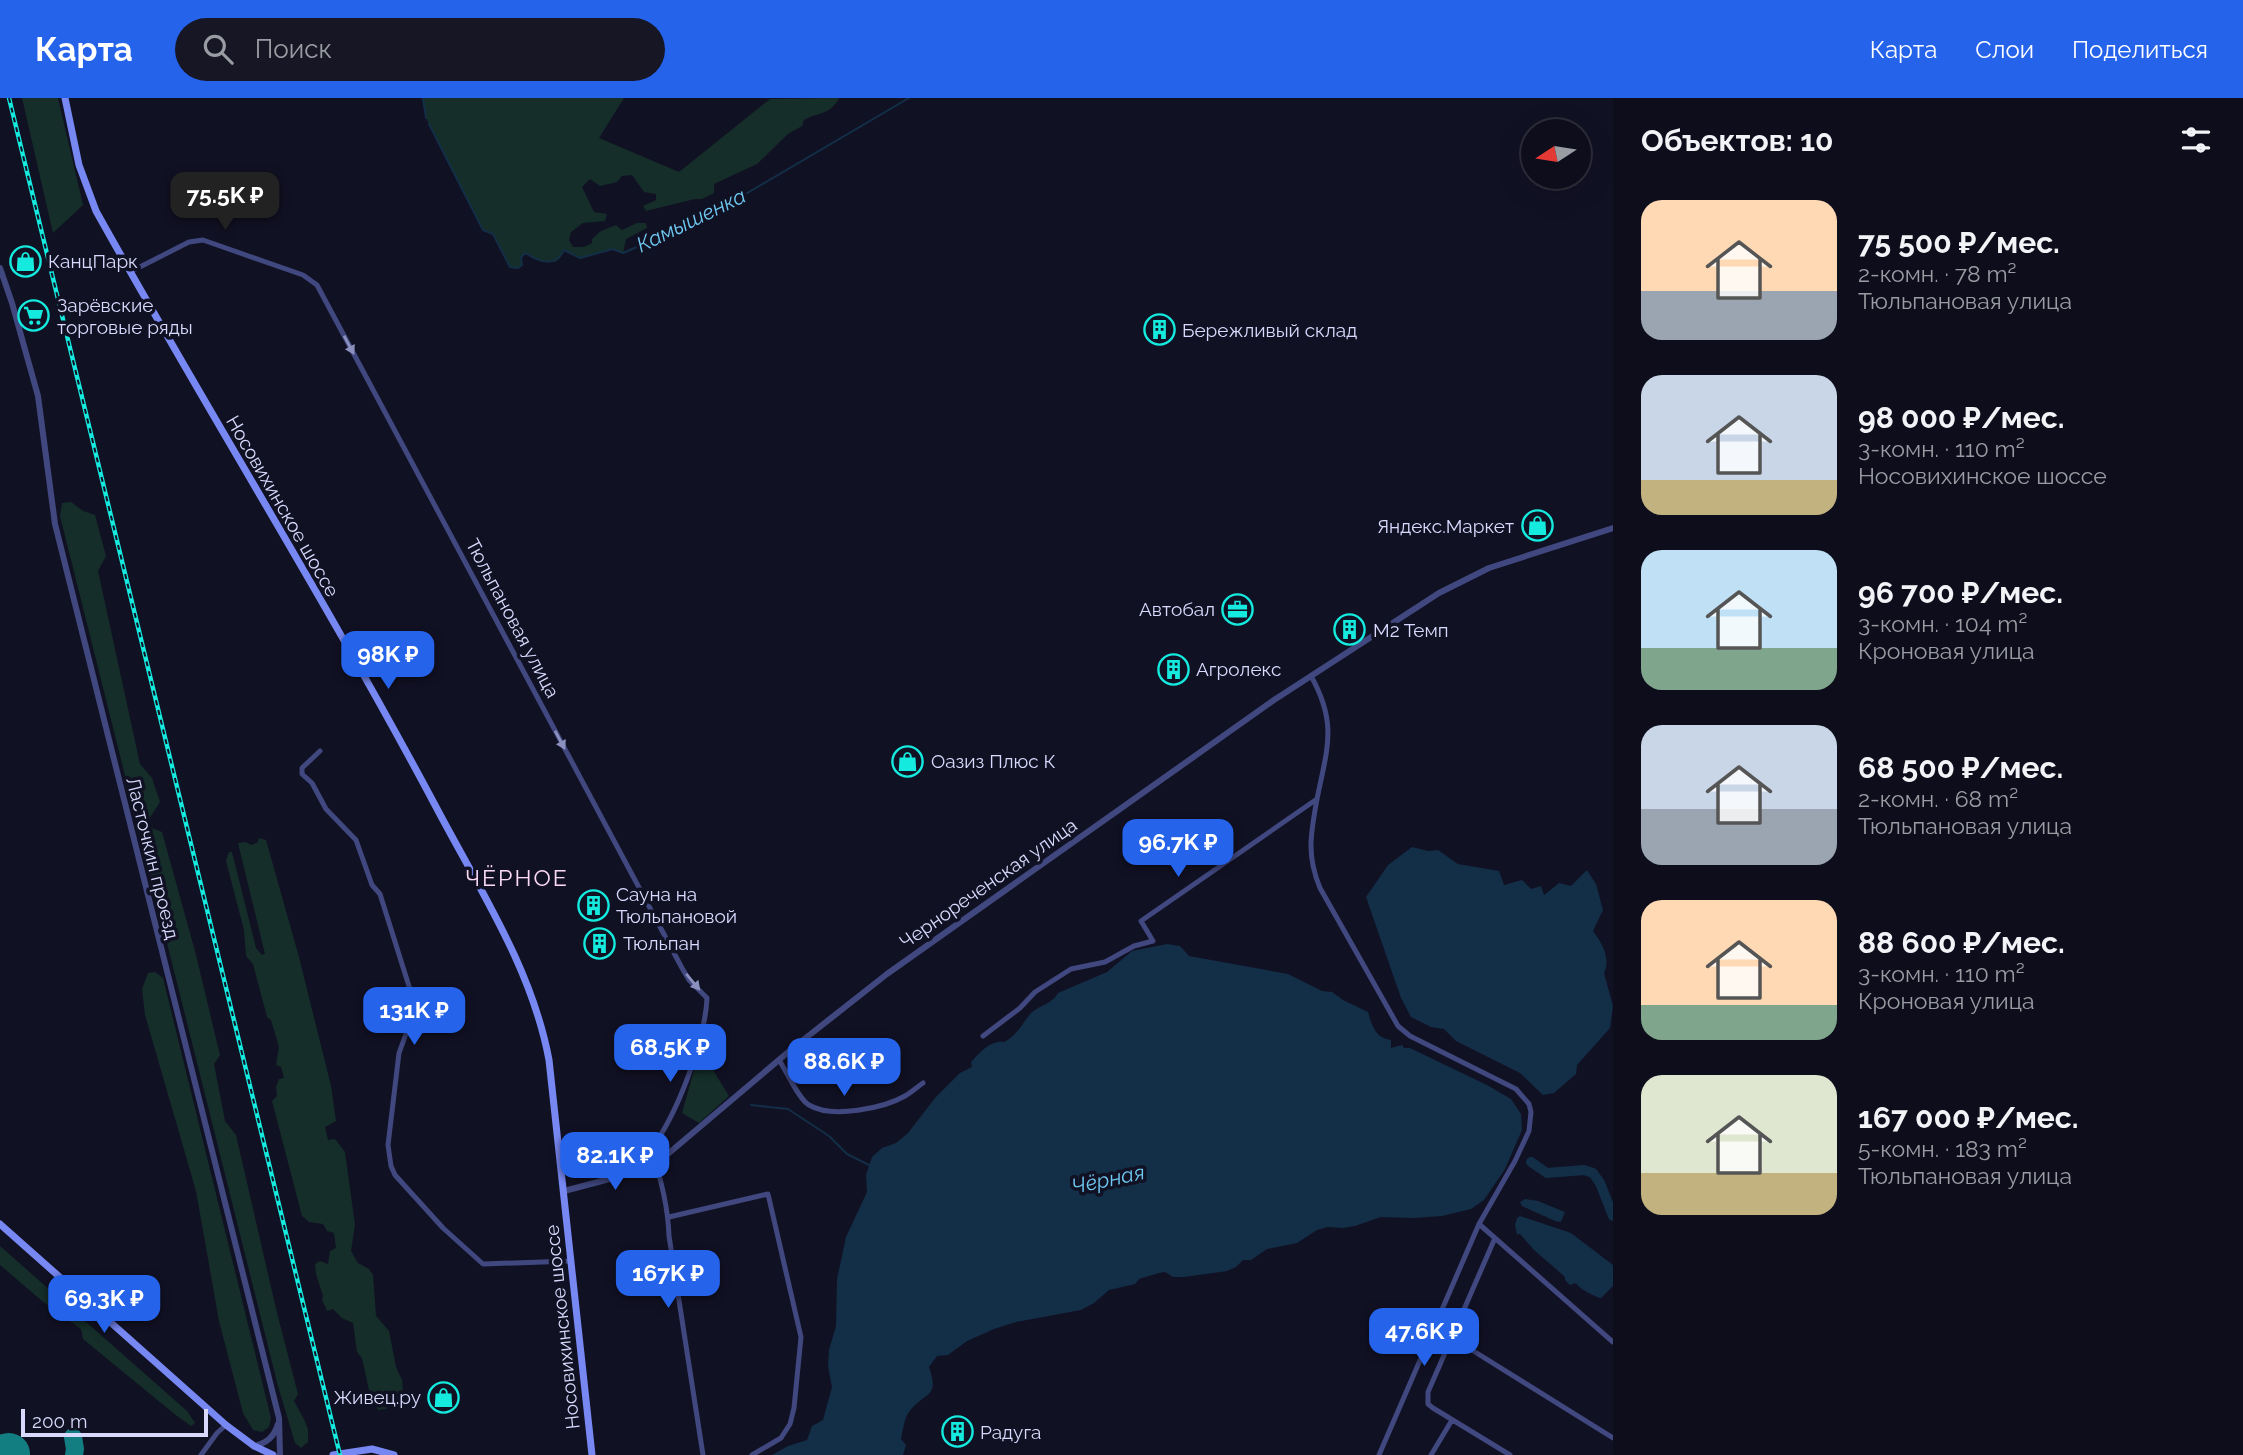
<!DOCTYPE html>
<html lang="ru">
<meta charset="utf-8">
<style>
body{margin:0;font-family:Raleway,sans-serif;background:#161624;color:#f1f3f6;height:100vh;display:flex;flex-direction:column;font-size:26px;white-space:nowrap}
*{box-sizing:border-box;margin:0}
p{font-size:23px;color:#9a9ca3}
.icon{flex:none;width:38px;height:38px;fill:none;stroke:currentColor;stroke-width:2;stroke-linecap:round;stroke-linejoin:round}
.map{position:relative;flex:1;overflow:hidden}
.details{display:flex;flex-direction:column;background:#0d0d1b;width:630px}
.details>*{flex:none}
.needle{width:46px;rotate:258deg}
.tools{position:absolute;left:1521px;top:21px;display:grid;gap:14px}
.tools a{display:grid;place-items:center;width:70px;height:70px;border-radius:50%;background:#0d0d1b;box-shadow:0 7px 28px #0002,0 0 0 2px #2d2d3a;font-size:35px}
.scale{position:absolute;left:21px;bottom:18px;width:187px;box-sizing:border-box;padding-left:7px;border:4px solid #d8d9fc;border-top:0;font-size:19px;line-height:24px;white-space:nowrap;color:#d8d9fc;-webkit-text-stroke:5px #111124;paint-order:stroke}
.price{position:absolute;translate:-50% -60px;padding:0 16px;border-radius:14px;background:#2563eb;color:#fff;font-size:23px;line-height:46px;filter:drop-shadow(0 2px 4px #0008)}
.price::after{content:'';position:absolute;left:50%;top:42px;width:21px;height:16px;margin-left:-10px;background:inherit;clip-path:polygon(0 0,100% 0,50% 100%)}
.price.current{background:#222;color:#fff}
ul{padding:0;list-style:none}
li{display:flex;align-items:center;gap:21px;height:175px;padding:0 28px}
li span{display:grid;place-items:center;flex:none;width:196px;height:140px;border-radius:21px;color:#555}
li>.icon{margin-inline-start:auto}
span .icon{width:84px;height:84px;fill:#fffc;stroke-width:1}
li b{font-size:30px}
h2{display:flex;justify-content:space-between;align-items:center;height:84px;padding:0 28px;font-size:30px}
header{display:flex;align-items:center;gap:42px;box-sizing:border-box;height:98px;padding:0 35px;background:#2563eb;color:#fff}
header strong{font-size:33px}
nav{display:flex;gap:38px;margin-inline-start:auto;font-size:24px}
.search{width:490px;height:63px;background:#161624;display:flex;align-items:center;gap:18px;box-sizing:border-box;padding:0 24px;border-radius:38px;color:#9a9ca3;font-size:26px}
main{display:flex;flex:1;min-height:0}
.map>svg:first-child{display:block}
.green{fill:#152e29}
.water{fill:#132e47}
.lines{fill:none;stroke-linecap:round;stroke-linejoin:round}
.stream{stroke:#132e47;stroke-width:2}
.river{stroke:#132e47;stroke-width:10}
.taxiway{stroke:#137e81;stroke-width:18}
.runway{stroke:#137e81;stroke-width:42}
.minor{stroke:#40487f;stroke-width:5}
.tertiary{stroke:#40487f;stroke-width:6}
.secondary{stroke:#7788f3;stroke-width:7}
.rail-casing{stroke:#15eade;stroke-width:4.5}
.rail{stroke:#111124;stroke-width:2;stroke-dasharray:5;stroke-linecap:butt}
.oneway{fill:#8c90be}
.labels{text-anchor:middle;dominant-baseline:central;stroke-width:7;stroke-linejoin:round;paint-order:stroke}
.poi-label{font-size:19px;fill:#d8d9fc;stroke:#111124;text-anchor:start}
.street-label{font-size:19px;fill:#d8d9fc;stroke:#111124}
.water-label{font-size:21px;font-style:italic;fill:#6fcaf2;stroke:#111124}
.quarter-label{font-size:23px;letter-spacing:2px;fill:#fcdaf5;stroke:#111124}
</style>
<header>
<strong>Карта</strong>
<div class="search"><svg class="icon" aria-label="search" viewBox="0 0 24 24"><circle cx="10" cy="10" r="6"/><path d="M15 15l6 6"/></svg>Поиск</div>
<nav><a>Карта</a><a>Слои</a><a>Поделиться</a></nav>
</header>
<main>
<div class="map">
<svg width="1613" height="1357" viewBox="0 0 1613 1357">
<rect width="100%" height="100%" fill="#111124"/>
<path class="green" d="M 22,0 L 58,0 L 83,107 L 53,135 Z
M 423,0 L 624,0 L 599,40 L 679,74 L 770,1 L 839,0 C 830,18 817,14 804,22 L 802,28 L 788,36 L 757,66 L 714,86 L 714,95 L 702,101 L 695,101 L 646,113 L 643,108 L 656,102 L 656,96 L 644,94 L 632,77 L 622,78 L 617,84 L 600,88 L 590,81 L 582,89 L 594,114 L 607,116 L 605,123 L 583,125 L 571,134 L 569,142 L 573,149 L 584,149 L 592,145 L 592,141 L 601,133 L 616,127 L 622,132 L 637,125 L 646,125 L 647,130 L 626,141 L 623,155 L 613,151 L 580,160 L 564,153 C 562,156 560,161 557,163 C 548,167 533,160 526,156 L 521,159 L 522,167 L 518,170 L 510,169 L 493,136 L 483,132 L 426,20 Z
M 71,404 L 83,413 L 95,417 L 106,458 L 98,473 L 140,666 L 152,680 L 160,704 L 147,724 L 152,730 L 162,734 L 195,853 L 220,957 L 214,966 L 225,1023 L 236,1037 L 277,1215 L 298,1296 L 294,1303 L 304,1321 L 308,1331 L 308,1344 L 301,1350 L 295,1345 L 278,1288 L 60,418 L 62,405 Z
M 259,740 L 266,742 L 299,859 L 331,988 L 336,1023 L 325,1029 L 328,1042 L 335,1041 L 345,1054 L 355,1127 L 351,1153 L 358,1165 L 369,1171 L 373,1177 L 376,1218 L 389,1233 L 396,1269 L 402,1282 L 403,1293 L 400,1298 L 386,1311 L 378,1312 L 369,1292 L 362,1260 L 357,1254 L 353,1225 L 342,1220 L 333,1211 L 327,1213 L 322,1202 L 323,1198 L 316,1176 L 315,1166 L 320,1163 L 328,1166 L 330,1153 L 336,1150 L 334,1135 L 327,1133 L 323,1126 L 309,1124 L 302,1118 L 272,1003 L 277,998 L 276,989 L 279,981 L 284,980 L 281,969 L 276,967 L 279,949 L 271,922 L 267,919 L 253,866 L 246,858 L 244,832 L 226,763 L 229,754 L 232,754 L 256,850 L 262,857 L 265,856 L 238,745 L 246,744 L 251,747 L 257,745 Z
M 155,874 L 163,880 L 271,1320 L 269,1329 L 262,1334 L 253,1332 L 243,1315 L 219,1223 L 196,1093 L 145,917 L 142,891 L 148,875 Z
M 700,951 L 729,998 L 699,1025 L 682,1015 Z
M 0,1148 L 187,1313 L 195,1325 L 191,1328 L 177,1318 L 83,1241 L 81,1231 L 42,1203 L 0,1167 Z"/>
<path class="water" d="M 1412,749 L 1428,753 L 1438,752 L 1458,766 L 1499,773 L 1504,787 L 1522,782 L 1531,791 L 1541,788 L 1544,797 L 1559,785 L 1571,788 L 1587,772 L 1596,786 L 1603,812 L 1593,833 C 1602,845 1611,860 1604,875 L 1613,908 L 1610,930 L 1577,967 L 1576,976 L 1554,995 L 1543,997 L 1520,975 L 1456,943 L 1444,931 L 1431,929 L 1411,919 L 1401,900 L 1366,799 L 1388,767 Z
M 1167,846 L 1180,848 L 1189,858 L 1288,876 L 1322,893 L 1332,894 L 1343,902 L 1368,914 C 1372,927 1375,940 1391,942 L 1391,950 L 1402,947 L 1404,950 L 1410,950 L 1487,987 L 1511,1001 L 1521,1016 L 1522,1032 L 1505,1071 L 1484,1102 L 1471,1111 L 1442,1118 L 1413,1120 L 1381,1119 L 1355,1128 L 1343,1130 L 1328,1129 L 1317,1132 L 1297,1145 L 1267,1151 L 1251,1162 L 1243,1162 L 1236,1169 L 1227,1173 L 1184,1179 L 1173,1179 L 1165,1174 L 1159,1175 L 1139,1181 L 1135,1186 L 1109,1192 L 1094,1205 L 1081,1212 L 1016,1224 L 994,1231 L 967,1243 L 948,1257 L 937,1258 L 929,1269 C 940,1301 925,1293 909,1314 C 904,1320 903,1333 901,1341 L 906,1347 L 903,1357 L 772,1357 L 788,1348 L 807,1342 L 812,1328 L 823,1322 L 832,1289 L 828,1268 L 829,1252 L 836,1228 L 837,1181 L 846,1139 L 867,1094 L 866,1077 L 872,1059 L 882,1050 L 896,1045 L 908,1035 L 935,1000 L 960,975 L 972,969 L 971,964 C 978,956 987,946 998,944 C 1006,943 1002,946 1009,941 C 1018,935 1024,923 1031,915 C 1040,907 1052,906 1058,895 L 1107,874 L 1132,853 Z
M 1525,1101 L 1538,1103 L 1565,1114 L 1561,1124 L 1555,1123 L 1522,1108 L 1520,1104 Z
M 1520,1118 L 1571,1135 L 1613,1167 L 1613,1188 L 1601,1200 C 1595,1199 1578,1190 1576,1185 L 1570,1187 L 1565,1182 L 1565,1179 L 1534,1152 L 1520,1136 L 1517,1136 L 1515,1127 L 1517,1120 Z"/>
<g class="lines">
<path class="stream" d="M 423,0 L 426,20
M 429,26 L 483,132 L 493,136 L 510,169 L 518,170 L 522,167 L 521,159 L 526,155 C 540,165 556,169 564,152 L 580,160 L 613,151 L 623,155 L 708,118 L 909,0
M 751,1007 L 788,1011 L 829,1038 L 847,1056 L 869,1067"/>
<path class="river" d="M 1531,1064 L 1547,1075 L 1584,1072 L 1593,1075 L 1600,1085 L 1613,1118"/>
<path class="taxiway" d="M 73,1339 L 75,1351 L 74,1357"/>
<path class="runway" d="M 4,1357 L 9,1356"/>
<path class="minor" d="M 130,174 L 189,144 L 203,142 L 303,177 L 317,187 L 682,870 L 689,882 L 707,900 C 705,943 677,1017 651,1051 C 661,1080 668,1108 669,1138 L 703,1357
M 320,653 L 302,670 L 302,676 L 312,685 L 326,711 L 356,742 L 372,787 L 380,796 L 413,901 L 410,925 L 399,955 L 388,1047 L 391,1068 L 395,1077 L 443,1130 L 483,1166 L 571,1163
M 1317,701 C 1311,735 1306,756 1320,790 L 1398,928 L 1410,938 L 1516,991 L 1529,1006 L 1531,1014 L 1529,1033 L 1515,1063 L 1479,1126 L 1379,1357
M 983,938 L 1020,910 L 1035,894 L 1071,871 L 1105,864 L 1134,848 L 1153,843 L 1141,823 L 1317,701 C 1327,651 1338,626 1311,578
M 779,962 C 786,972 799,1002 809,1007 C 832,1021 884,1010 905,998 C 912,994 917,989 923,985
M 638,1069 L 651,1051
M 669,1119 L 768,1096 L 801,1239 L 794,1310 L 790,1326 L 781,1340 L 752,1357
M 1479,1126 L 1613,1244
M 1495,1140 L 1428,1294 L 1428,1306 L 1433,1310 L 1510,1357
M 1451,1239 L 1613,1340
M 201,1357 L 217,1335 L 226,1327
M 1431,1357 L 1452,1322"/>
<path class="tertiary" d="M 0,170 L 12,205 L 38,298 L 55,426 L 279,1320 L 280,1357
M 564,1093 L 617,1079 L 669,1055 L 793,950 L 887,876 L 1274,602 L 1439,495 L 1489,470 L 1613,430
M 254,1348 C 267,1345 274,1339 278,1326"/>
<path class="secondary" d="M 65,0 L 79,67 L 96,113 C 207,312 328,506 435,707 C 478,789 532,870 549,962 L 592,1357
M 0,1126 L 226,1327 L 254,1348 L 273,1357
M 333,1357 L 372,1351 L 394,1357"/>
<defs>
<path id="rail" d="M 9,0 L 340,1357"/>
</defs>
<use href="#rail" class="rail-casing"/>
<use href="#rail" class="rail"/>
</g>
<defs><path id="oneway-solid" d="M-6-.8H1V-3.2L6.5 0L1 3.2V.8H-6Z" transform="scale(1.75)"/></defs>
<g class="oneway">
<use href="#oneway-solid" transform="translate(349 247) rotate(62)"/>
<use href="#oneway-solid" transform="translate(560 642) rotate(62)"/>
<use href="#oneway-solid" transform="translate(693 884) rotate(50)"/>
</g>
<defs>
<symbol id="shop-ring" viewBox="-11 -11 22 22"><circle r="9.5" fill="#111124" stroke="#15eade" stroke-width="1.5"/><path d="M-5-2.5h2.3a2.7 3.5 0 0 1 5.4 0H5L5.5 6h-11ZM-1.5-2.5h3a1.5 2.3 0 0 0-3 0Z" fill="#15eade"/></symbol>
<symbol id="supermarket-ring" viewBox="-11 -11 22 22"><circle r="9.5" fill="#111124" stroke="#15eade" stroke-width="1.5"/><path d="M-6-5.5h2.5l.6 2H6L4.5 2H-2.5L-4.4-4H-6ZM-1.5 3.2a1.3 1.3 0 1 0 .1 0ZM3 3.2a1.3 1.3 0 1 0 .1 0Z" fill="#15eade"/></symbol>
<symbol id="building-ring" viewBox="-11 -11 22 22"><circle r="9.5" fill="#111124" stroke="#15eade" stroke-width="1.5"/><path d="M-4-6H4V6H1V3H-1V6H-4ZM-2.5-4.3h1.7v1.8h-1.7ZM.8-4.3h1.7v1.8H.8ZM-2.5-1h1.7V.8h-1.7ZM.8-1h1.7V.8H.8Z" fill="#15eade"/></symbol>
<symbol id="office-ring" viewBox="-11 -11 22 22"><circle r="9.5" fill="#111124" stroke="#15eade" stroke-width="1.5"/><path d="M-6-3h4V-5.5h4V-3h4V5H-6ZM-1-4.5V-3h2v-1.5ZM-6 0V1H6V0Z" fill="#15eade"/></symbol>
</defs>
<g fill-rule="evenodd">
<use href="#shop-ring" x="8" y="146" width="35" height="35"/>
<use href="#supermarket-ring" x="16" y="200" width="35" height="35"/>
<use href="#building-ring" x="1142" y="214" width="35" height="35"/>
<use href="#shop-ring" x="1520" y="410" width="35" height="35"/>
<use href="#office-ring" x="1220" y="494" width="35" height="35"/>
<use href="#building-ring" x="1332" y="514" width="35" height="35"/>
<use href="#building-ring" x="1156" y="554" width="35" height="35"/>
<use href="#shop-ring" x="890" y="646" width="35" height="35"/>
<use href="#building-ring" x="576" y="790" width="35" height="35"/>
<use href="#building-ring" x="582" y="828" width="35" height="35"/>
<use href="#shop-ring" x="426" y="1282" width="35" height="35"/>
<use href="#building-ring" x="940" y="1316" width="35" height="35"/>
</g>
<g class="labels">
<g class="poi-label">
<text x="48" y="163">КанцПарк</text>
<text x="57" y="207">Зарёвские<tspan x="57" dy="22">торговые ряды</tspan></text>
<text x="1182" y="232">Бережливый склад</text>
<text x="1514" y="428" text-anchor="end">Яндекс.Маркет</text>
<text x="1215" y="511" text-anchor="end">Автобал</text>
<text x="1373" y="532">М2 Темп</text>
<text x="1196" y="571">Агролекс</text>
<text x="931" y="663">Оазиз Плюс К</text>
<text x="616" y="796">Сауна на<tspan x="616" dy="22">Тюльпановой</tspan></text>
<text x="623" y="845">Тюльпан</text>
<text x="421" y="1299" text-anchor="end">Живец.ру</text>
<text x="980" y="1334">Радуга</text>
</g>
<g class="street-label">
<text transform="translate(283 408) rotate(60)">Носовихинское шоссе</text>
<text transform="translate(513 520) rotate(62)">Тюльпановая улица</text>
<text transform="translate(153 760) rotate(76)">Ласточкин проезд</text>
<text transform="translate(988 785) rotate(-35)">Чернореченская улица</text>
<text transform="translate(562 1229) rotate(-96)">Носовихинское шоссе</text>
</g>
<g class="water-label">
<text transform="translate(691 122) rotate(-26)">Камышенка</text>
<text transform="translate(1108 1081) rotate(-12)">Чёрная</text>
</g>
<g class="quarter-label">
<text x="517" y="779">ЧЁРНОЕ</text>
</g>
</g>
</svg>
<div class="tools">
<a><svg class="needle" viewBox="-14 -14 28 28"><path d="M0-13l5 13h-10z" fill="#e53935"/><path d="M0 13l5-13h-10z" fill="#9a9ca3"/></svg></a>
</div>
<div class="scale">200 m</div>
<b class="price current" style="left:225px;top:134px">75.5K ₽</b>
<b class="price" style="left:388px;top:593px">98K ₽</b>
<b class="price" style="left:1178px;top:781px">96.7K ₽</b>
<b class="price" style="left:414px;top:949px">131K ₽</b>
<b class="price" style="left:670px;top:986px">68.5K ₽</b>
<b class="price" style="left:844px;top:1000px">88.6K ₽</b>
<b class="price" style="left:615px;top:1094px">82.1K ₽</b>
<b class="price" style="left:668px;top:1212px">167K ₽</b>
<b class="price" style="left:104px;top:1237px">69.3K ₽</b>
<b class="price" style="left:1424px;top:1270px">47.6K ₽</b>
</div>
<section class="details">
<h2>Объектов: 10<svg class="icon" aria-label="filters" viewBox="0 0 24 24"><path d="M4 7h16M4 17h16"/><circle cx="9" cy="7" r="2"/><circle cx="15" cy="17" r="2"/></svg></h2>
<ul>
<li><span style="background:linear-gradient(#ffd9b3 65%,#9aa5b1 0)"><svg class="icon" aria-label="home" viewBox="0 0 24 24"><path d="M3 11l9-7 9 7M6 9v11h12V9"/></svg></span><div><b>75 500 ₽/мес.</b><p>2-комн. · 78 m²</p><p>Тюльпановая улица</p></div></li>
<li><span style="background:linear-gradient(#c9d6e8 75%,#c2b280 0)"><svg class="icon" aria-label="home" viewBox="0 0 24 24"><path d="M3 11l9-7 9 7M6 9v11h12V9"/></svg></span><div><b>98 000 ₽/мес.</b><p>3-комн. · 110 m²</p><p>Носовихинское шоссе</p></div></li>
<li><span style="background:linear-gradient(#bfe0f5 70%,#7fa58c 0)"><svg class="icon" aria-label="home" viewBox="0 0 24 24"><path d="M3 11l9-7 9 7M6 9v11h12V9"/></svg></span><div><b>96 700 ₽/мес.</b><p>3-комн. · 104 m²</p><p>Кроновая улица</p></div></li>
<li><span style="background:linear-gradient(#c9d6e8 60%,#9aa5b1 0)"><svg class="icon" aria-label="home" viewBox="0 0 24 24"><path d="M3 11l9-7 9 7M6 9v11h12V9"/></svg></span><div><b>68 500 ₽/мес.</b><p>2-комн. · 68 m²</p><p>Тюльпановая улица</p></div></li>
<li><span style="background:linear-gradient(#ffd9b3 75%,#7fa58c 0)"><svg class="icon" aria-label="home" viewBox="0 0 24 24"><path d="M3 11l9-7 9 7M6 9v11h12V9"/></svg></span><div><b>88 600 ₽/мес.</b><p>3-комн. · 110 m²</p><p>Кроновая улица</p></div></li>
<li><span style="background:linear-gradient(#dfe7d0 70%,#c2b280 0)"><svg class="icon" aria-label="home" viewBox="0 0 24 24"><path d="M3 11l9-7 9 7M6 9v11h12V9"/></svg></span><div><b>167 000 ₽/мес.</b><p>5-комн. · 183 m²</p><p>Тюльпановая улица</p></div></li>
</ul>
</section>
</main>
